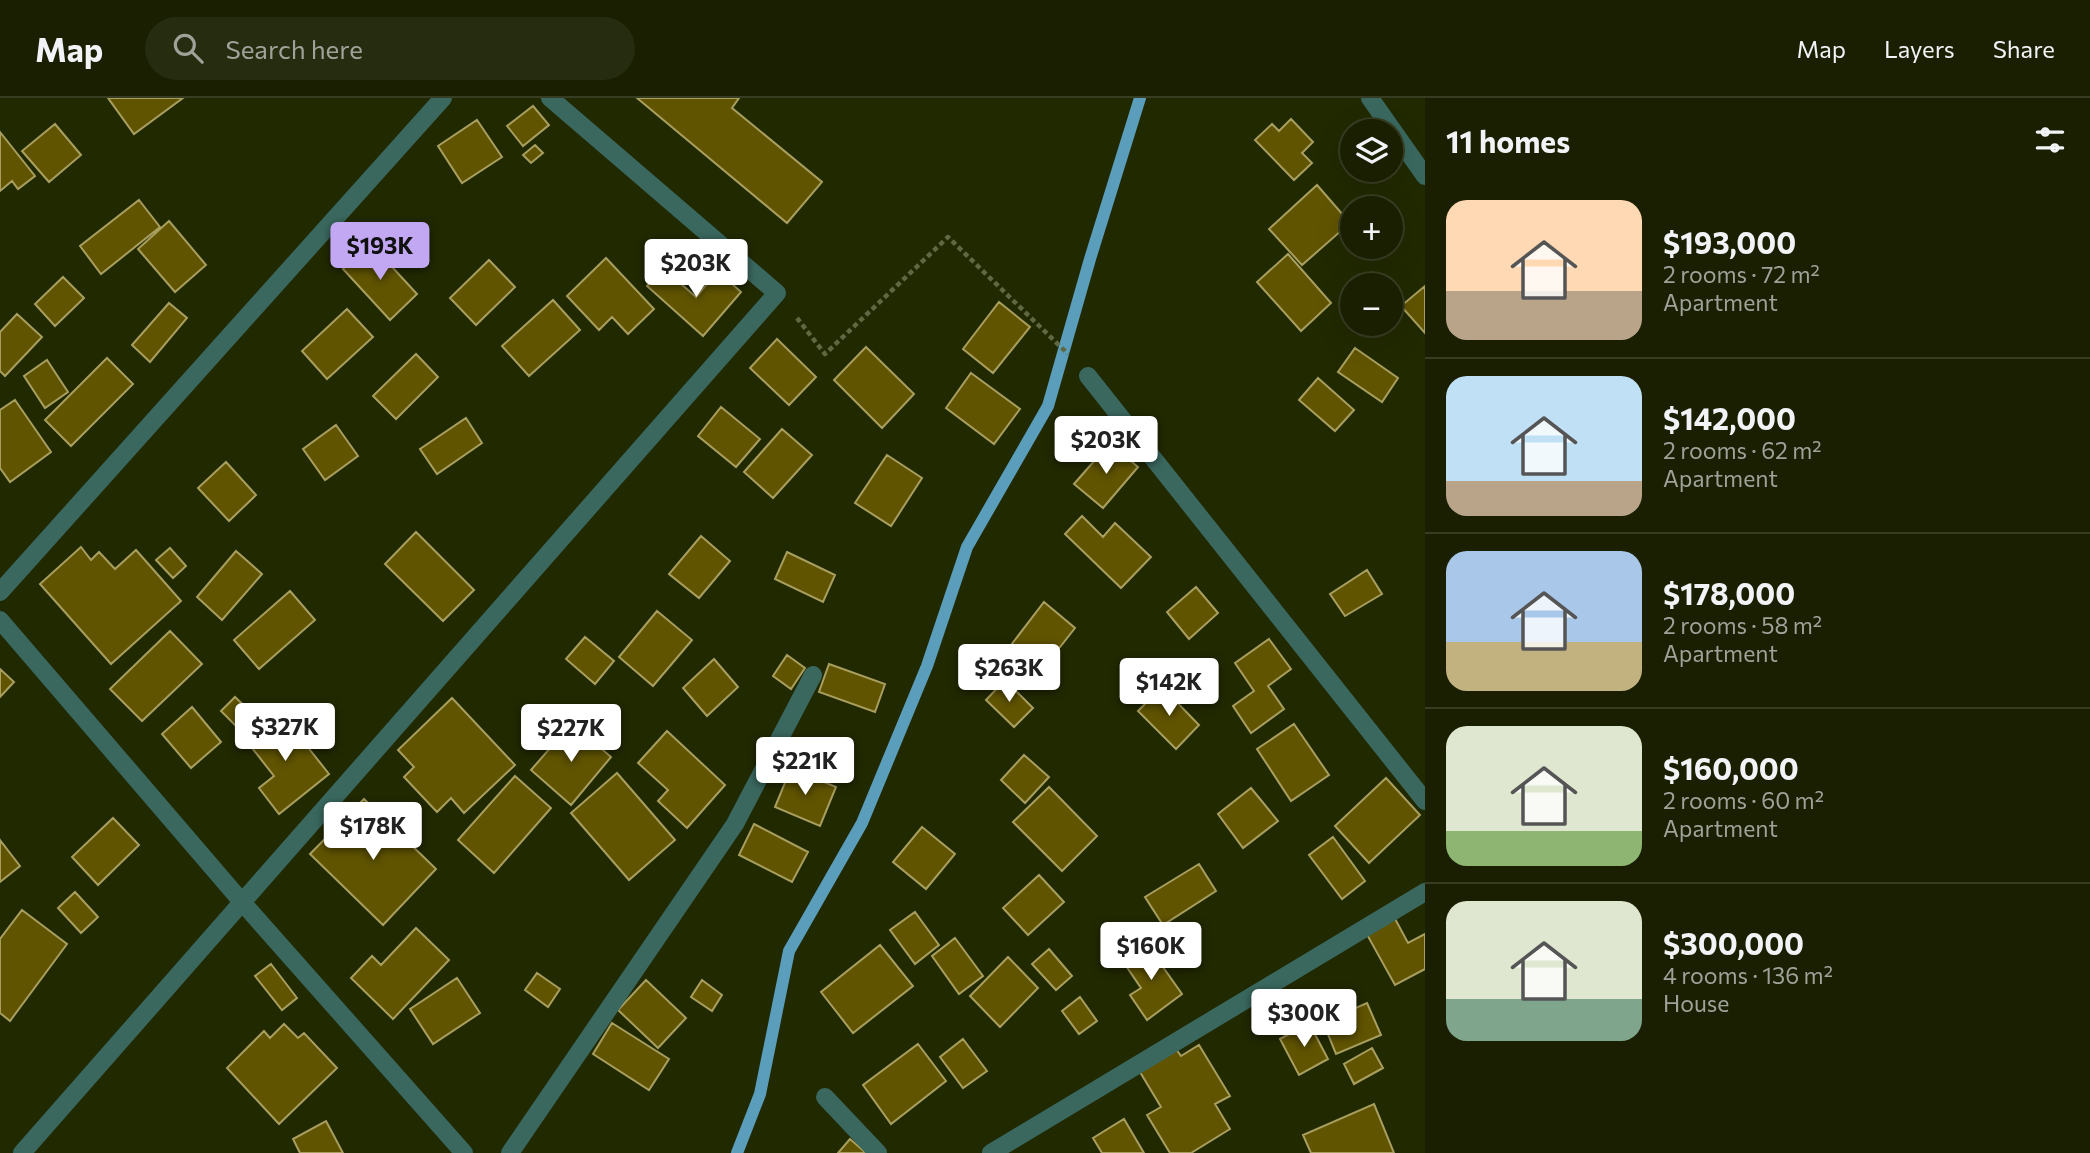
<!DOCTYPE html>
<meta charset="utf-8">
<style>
body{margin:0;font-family:Commissioner,sans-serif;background:#262c0f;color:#f1f3f6;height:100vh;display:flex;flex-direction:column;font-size:26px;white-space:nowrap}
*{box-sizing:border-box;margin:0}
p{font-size:23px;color:#9fa299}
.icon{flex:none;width:38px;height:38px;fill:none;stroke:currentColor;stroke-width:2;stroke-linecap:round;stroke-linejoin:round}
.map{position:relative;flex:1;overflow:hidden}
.details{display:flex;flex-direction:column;background:#191f00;width:665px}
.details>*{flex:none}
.buttons{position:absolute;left:1340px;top:21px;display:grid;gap:14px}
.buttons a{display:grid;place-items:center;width:63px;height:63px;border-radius:50%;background:#191f00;box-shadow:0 7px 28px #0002,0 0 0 2px #373d22;font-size:35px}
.price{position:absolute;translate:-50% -60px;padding:0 16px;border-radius:7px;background:#fff;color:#222;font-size:23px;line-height:46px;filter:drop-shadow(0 2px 4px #0008)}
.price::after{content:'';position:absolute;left:50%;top:42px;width:21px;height:16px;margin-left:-10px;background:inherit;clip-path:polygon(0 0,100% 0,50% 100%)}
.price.selected{background:#c2a8f2;color:#111}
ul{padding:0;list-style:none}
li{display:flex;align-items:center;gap:21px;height:175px;padding:0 21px}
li+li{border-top:2px solid #373d22}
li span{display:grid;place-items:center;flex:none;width:196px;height:140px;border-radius:21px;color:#555}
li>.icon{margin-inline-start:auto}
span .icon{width:84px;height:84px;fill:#fffc;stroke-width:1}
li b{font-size:30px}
h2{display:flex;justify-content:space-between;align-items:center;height:84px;padding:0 21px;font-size:30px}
header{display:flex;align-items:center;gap:42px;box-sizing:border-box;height:98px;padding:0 35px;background:#191f00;border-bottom:2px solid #373d22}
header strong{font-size:33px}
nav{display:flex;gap:38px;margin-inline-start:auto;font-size:24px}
.search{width:490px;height:63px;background:#262c0f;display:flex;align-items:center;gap:18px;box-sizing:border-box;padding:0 24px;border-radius:38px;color:#9fa299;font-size:26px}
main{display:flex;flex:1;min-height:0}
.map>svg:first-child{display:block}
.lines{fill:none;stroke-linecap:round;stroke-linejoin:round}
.stream{stroke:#5b9ebb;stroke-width:12}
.building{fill:#605400;stroke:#a89e5f;stroke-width:2}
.path{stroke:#606843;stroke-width:4.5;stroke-dasharray:5 3.5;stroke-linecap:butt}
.service{stroke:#3a685f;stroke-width:18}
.minor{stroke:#3a685f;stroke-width:18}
.tertiary{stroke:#3a685f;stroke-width:18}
</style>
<header>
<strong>Map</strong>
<div class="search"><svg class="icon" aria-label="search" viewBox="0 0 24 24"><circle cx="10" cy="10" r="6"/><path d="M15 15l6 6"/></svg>Search here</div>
<nav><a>Map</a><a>Layers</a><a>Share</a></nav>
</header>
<main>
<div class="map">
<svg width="1425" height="1055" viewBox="0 0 1425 1055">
<rect width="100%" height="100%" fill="#212900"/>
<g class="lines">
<path class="stream" d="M 737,1055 L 760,996 L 789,853 L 862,725 L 927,568 L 967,449 L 1048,308 L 1090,161 L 1140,0"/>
</g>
<path class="building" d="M 108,0 L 183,0 L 134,36 Z
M 637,0 L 739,0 L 732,10 L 822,84 L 787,125 Z
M 533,8 L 549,27 L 523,48 L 507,28 Z
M 1291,21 L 1313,44 L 1302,55 L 1312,65 L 1294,82 L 1255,42 L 1272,26 L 1279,33 Z
M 477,22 L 502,59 L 462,85 L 438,48 Z
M 55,26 L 81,57 L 49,84 L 22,53 Z
M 0,34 L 35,78 L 18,91 L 12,83 L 0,93 Z
M 535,47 L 543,55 L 531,65 L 523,57 Z
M 1317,87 L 1350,125 L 1302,167 L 1269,131 Z
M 139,102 L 160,129 L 101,176 L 80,148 Z
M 169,123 L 206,167 L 175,194 L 138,151 Z
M 370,145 L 417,196 L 390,222 L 343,171 Z
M 1288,156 L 1331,205 L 1301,233 L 1257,184 Z
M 606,160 L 654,211 L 628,236 L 612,219 L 599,232 L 567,198 Z
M 489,162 L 515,189 L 476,227 L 450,200 Z
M 663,170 L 696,199 L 718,173 L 741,194 L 703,238 L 647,188 Z
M 63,179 L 84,200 L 55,228 L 35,206 Z
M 1425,188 L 1425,235 L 1401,208 Z
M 553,202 L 580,232 L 529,278 L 502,248 Z
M 999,204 L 1030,229 L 993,275 L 963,251 Z
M 169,205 L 187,220 L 150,264 L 132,247 Z
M 347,211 L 373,239 L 327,281 L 302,253 Z
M 17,216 L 42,239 L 5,278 L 0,273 L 0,234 Z
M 777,241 L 816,279 L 789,307 L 750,270 Z
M 866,249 L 914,296 L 882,330 L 834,282 Z
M 1355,250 L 1398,280 L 1382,304 L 1338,274 Z
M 416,256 L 438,279 L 396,321 L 373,298 Z
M 107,260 L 133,286 L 71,348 L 45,322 Z
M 47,262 L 68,294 L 45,310 L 24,278 Z
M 971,275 L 1020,311 L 994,346 L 946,310 Z
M 1318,280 L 1354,312 L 1335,333 L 1299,302 Z
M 15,302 L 51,354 L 10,384 L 0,370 L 0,312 Z
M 721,309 L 760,341 L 736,369 L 698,338 Z
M 466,320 L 482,345 L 437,376 L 420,351 Z
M 336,327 L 358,358 L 325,382 L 303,351 Z
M 782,331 L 812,357 L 773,400 L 744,374 Z
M 1110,345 L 1138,369 L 1103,410 L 1074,386 Z
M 887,357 L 922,380 L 891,428 L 855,405 Z
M 226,364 L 256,397 L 229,423 L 198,390 Z
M 1082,418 L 1103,439 L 1115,425 L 1151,459 L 1121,490 L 1065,436 Z
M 416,434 L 474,492 L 443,523 L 385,466 Z
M 701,438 L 730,463 L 699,500 L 669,476 Z
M 81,449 L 91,462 L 99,454 L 115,471 L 136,452 L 181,503 L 111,566 L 40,486 Z
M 170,450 L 186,468 L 173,480 L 156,462 Z
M 236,453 L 262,476 L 222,522 L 197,499 Z
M 787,454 L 835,477 L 823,504 L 775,481 Z
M 1367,472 L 1382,496 L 1345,518 L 1330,496 Z
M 1196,489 L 1218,515 L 1189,541 L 1167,514 Z
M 290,493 L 315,522 L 259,571 L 234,542 Z
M 1044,504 L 1075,530 L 1042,572 L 1011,547 Z
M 657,513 L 692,542 L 653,588 L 619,559 Z
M 170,533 L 202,566 L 142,623 L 110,591 Z
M 585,539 L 614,563 L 595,586 L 566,561 Z
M 1269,541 L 1291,571 L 1268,588 L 1284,611 L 1251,635 L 1233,608 L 1254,593 L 1235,565 Z
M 787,557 L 805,570 L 791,591 L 773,578 Z
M 714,561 L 738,589 L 707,618 L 683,590 Z
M 829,566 L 885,586 L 875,614 L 819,594 Z
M 0,571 L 14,584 L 0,599 Z
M 1005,582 L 1033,610 L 1014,629 L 986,602 Z
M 1162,589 L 1199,627 L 1176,651 L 1138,613 Z
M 235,599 L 250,613 L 236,628 L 221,613 Z
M 452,600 L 515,667 L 464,715 L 451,700 L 437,714 L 404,679 L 414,669 L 398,652 Z
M 192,609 L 221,644 L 191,670 L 162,636 Z
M 280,614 L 329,676 L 279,716 L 259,690 L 274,678 L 245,641 Z
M 572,625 L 611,659 L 571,707 L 531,672 Z
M 1294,626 L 1329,677 L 1291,703 L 1257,651 Z
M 667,633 L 725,687 L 687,730 L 658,703 L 668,692 L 638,665 Z
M 1024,657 L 1049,679 L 1025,705 L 1001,682 Z
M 791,670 L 836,689 L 820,728 L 775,709 Z
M 617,675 L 675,742 L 629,782 L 571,715 Z
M 515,678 L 551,710 L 494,775 L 458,742 Z
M 1386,680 L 1420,717 L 1369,765 L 1335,728 Z
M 1049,689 L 1097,738 L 1062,773 L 1013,724 Z
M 1251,690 L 1278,723 L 1243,750 L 1218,716 Z
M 364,701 L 436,771 L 383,827 L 310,756 Z
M 113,720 L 139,747 L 98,787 L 72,759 Z
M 754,726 L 808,754 L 792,784 L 739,757 Z
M 922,729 L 955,756 L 926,791 L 893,764 Z
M 1333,739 L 1365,783 L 1342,801 L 1309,757 Z
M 0,742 L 20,768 L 0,784 Z
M 1199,766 L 1216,793 L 1163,827 L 1145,799 Z
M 1039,777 L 1064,804 L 1028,837 L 1003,810 Z
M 75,794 L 98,819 L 81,835 L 58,810 Z
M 22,812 L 67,846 L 10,923 L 0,915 L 0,841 Z
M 915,814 L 939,847 L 915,866 L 890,832 Z
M 1393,817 L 1408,845 L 1425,836 L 1425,871 L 1395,887 L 1365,833 Z
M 416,830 L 449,862 L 393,921 L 351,880 L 372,858 L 381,867 Z
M 955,840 L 983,878 L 959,896 L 932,858 Z
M 1146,845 L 1182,896 L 1147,922 L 1130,897 L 1141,890 L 1122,862 Z
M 880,847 L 913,888 L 853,935 L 821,894 Z
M 1049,851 L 1072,878 L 1056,892 L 1032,866 Z
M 1008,859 L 1038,890 L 1000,929 L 970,898 Z
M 271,866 L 297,900 L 282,912 L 255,878 Z
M 537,875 L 560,891 L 548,909 L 525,892 Z
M 457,880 L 480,915 L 433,946 L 410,911 Z
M 646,882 L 686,920 L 658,950 L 618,912 Z
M 702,882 L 722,897 L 712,913 L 691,899 Z
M 1080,899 L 1097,923 L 1079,936 L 1062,913 Z
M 1367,905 L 1381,937 L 1336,956 L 1323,924 Z
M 612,925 L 669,961 L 649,992 L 593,956 Z
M 1309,925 L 1328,961 L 1299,977 L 1280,941 Z
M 284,926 L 298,940 L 304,935 L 337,970 L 279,1026 L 227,970 L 264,933 L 270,940 Z
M 963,941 L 987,973 L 963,990 L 940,959 Z
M 918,946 L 946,983 L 891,1026 L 863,987 Z
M 1199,947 L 1230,998 L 1215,1006 L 1230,1031 L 1191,1055 L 1170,1055 L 1147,1017 L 1161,1009 L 1140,974 L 1176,951 L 1181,958 Z
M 1372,950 L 1383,970 L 1354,986 L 1344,966 Z
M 1374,1006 L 1394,1055 L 1311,1055 L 1303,1037 Z
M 1124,1021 L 1144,1055 L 1102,1055 L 1093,1040 Z
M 326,1023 L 343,1055 L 300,1055 L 293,1041 Z
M 850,1041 L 866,1055 L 838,1055 Z"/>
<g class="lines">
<path class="path" d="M 797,220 L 825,256 L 948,139 L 1068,256"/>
<path class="service" d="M 825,999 L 878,1055"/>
<path class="minor" d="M 1370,0 L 1425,78
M 1088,278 L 1425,703
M 0,522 L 242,804 L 464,1055
M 22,1055 L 777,195 L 550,0
M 510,1055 L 735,726 L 813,577
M 991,1055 L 1425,794"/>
<path class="tertiary" d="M 0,494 L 443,0"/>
</g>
</svg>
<div class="buttons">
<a><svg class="icon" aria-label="layers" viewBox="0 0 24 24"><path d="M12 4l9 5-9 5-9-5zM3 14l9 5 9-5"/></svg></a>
<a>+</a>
<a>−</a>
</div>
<b class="price selected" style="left:380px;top:184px">$193K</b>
<b class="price" style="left:696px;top:201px">$203K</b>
<b class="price" style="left:1106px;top:378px">$203K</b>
<b class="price" style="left:1009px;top:606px">$263K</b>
<b class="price" style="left:1169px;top:620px">$142K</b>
<b class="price" style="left:285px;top:665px">$327K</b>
<b class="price" style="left:571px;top:666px">$227K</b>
<b class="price" style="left:805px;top:699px">$221K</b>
<b class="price" style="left:373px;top:764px">$178K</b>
<b class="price" style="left:1151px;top:884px">$160K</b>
<b class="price" style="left:1304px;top:951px">$300K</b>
</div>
<section class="details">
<h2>11 homes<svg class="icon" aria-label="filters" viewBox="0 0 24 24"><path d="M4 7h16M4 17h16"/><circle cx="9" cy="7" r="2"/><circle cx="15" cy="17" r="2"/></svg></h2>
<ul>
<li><span style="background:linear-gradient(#ffd9b3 65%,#b9a48a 0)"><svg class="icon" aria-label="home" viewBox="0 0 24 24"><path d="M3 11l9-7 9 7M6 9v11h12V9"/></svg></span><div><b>$193,000</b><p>2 rooms · 72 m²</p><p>Apartment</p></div></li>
<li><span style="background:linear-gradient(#bfe0f5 75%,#b9a48a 0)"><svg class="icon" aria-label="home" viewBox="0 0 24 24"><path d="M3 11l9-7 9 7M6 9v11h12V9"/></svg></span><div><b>$142,000</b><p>2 rooms · 62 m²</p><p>Apartment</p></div></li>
<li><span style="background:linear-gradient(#a9c7e8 65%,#c2b280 0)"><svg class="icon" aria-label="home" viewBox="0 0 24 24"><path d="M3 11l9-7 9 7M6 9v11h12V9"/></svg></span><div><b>$178,000</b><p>2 rooms · 58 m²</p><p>Apartment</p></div></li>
<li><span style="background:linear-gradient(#dfe7d0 75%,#8fb573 0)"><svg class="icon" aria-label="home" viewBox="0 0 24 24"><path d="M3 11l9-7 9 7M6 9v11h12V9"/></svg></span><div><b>$160,000</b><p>2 rooms · 60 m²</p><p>Apartment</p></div></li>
<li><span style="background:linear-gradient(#dfe7d0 70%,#7fa58c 0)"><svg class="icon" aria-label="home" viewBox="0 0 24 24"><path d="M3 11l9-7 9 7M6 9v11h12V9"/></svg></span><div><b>$300,000</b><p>4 rooms · 136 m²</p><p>House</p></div></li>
</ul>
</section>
</main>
